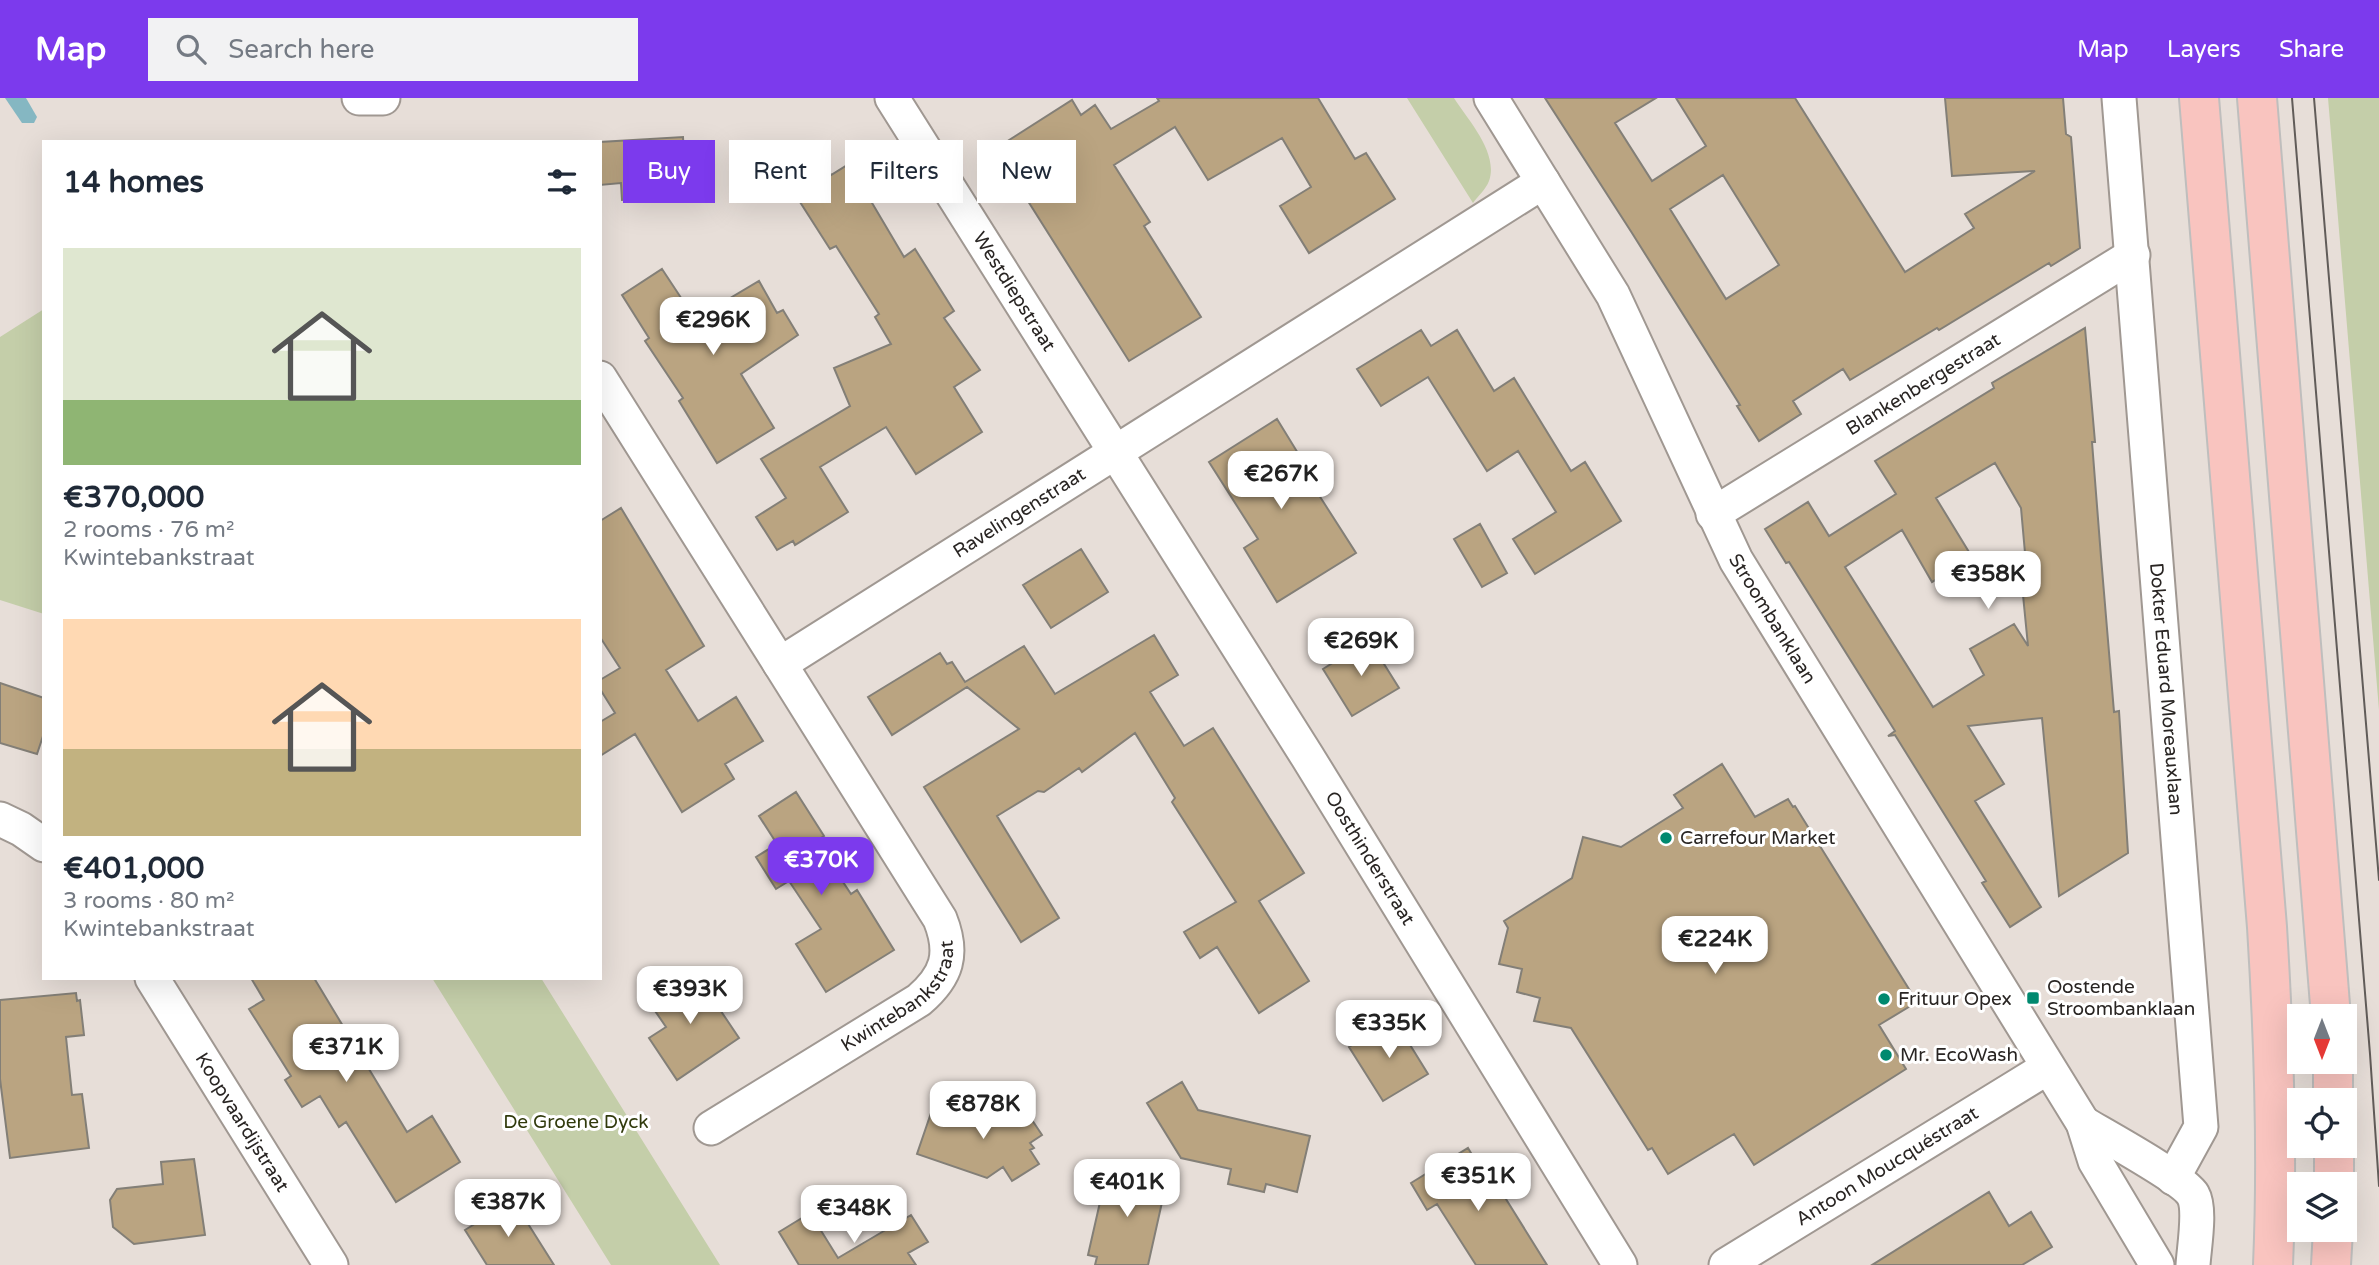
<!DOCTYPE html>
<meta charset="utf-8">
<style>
body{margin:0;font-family:"Varela Round",sans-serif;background:#f2f2f3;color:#1f2937;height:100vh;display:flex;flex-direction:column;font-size:26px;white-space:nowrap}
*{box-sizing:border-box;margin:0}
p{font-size:23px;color:#747a83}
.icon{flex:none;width:38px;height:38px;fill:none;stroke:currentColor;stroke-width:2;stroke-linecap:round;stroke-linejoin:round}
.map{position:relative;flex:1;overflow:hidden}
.panel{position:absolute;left:42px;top:42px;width:560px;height:840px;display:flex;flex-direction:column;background:#fff;border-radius:0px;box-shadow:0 7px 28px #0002}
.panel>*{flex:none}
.guide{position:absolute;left:623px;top:42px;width:665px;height:63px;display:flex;gap:14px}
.needle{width:46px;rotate:180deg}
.controls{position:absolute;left:2287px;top:906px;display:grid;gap:14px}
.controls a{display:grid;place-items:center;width:70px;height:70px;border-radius:0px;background:#fff;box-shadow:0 7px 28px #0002;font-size:35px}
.price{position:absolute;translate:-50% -60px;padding:0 16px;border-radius:14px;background:#fff;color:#222;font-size:23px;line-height:46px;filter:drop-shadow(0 2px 4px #0008)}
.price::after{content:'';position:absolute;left:50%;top:42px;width:21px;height:16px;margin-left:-10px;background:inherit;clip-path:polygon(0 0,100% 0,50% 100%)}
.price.on{background:#7c3aed;color:#fff}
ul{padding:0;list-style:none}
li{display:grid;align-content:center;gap:14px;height:371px;padding:0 21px}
li span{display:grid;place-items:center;height:217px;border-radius:0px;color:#555}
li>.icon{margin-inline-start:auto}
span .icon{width:126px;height:126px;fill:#fffc;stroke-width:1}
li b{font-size:30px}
h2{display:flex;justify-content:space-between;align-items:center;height:84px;padding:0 21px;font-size:30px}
.tag{padding:0 24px;border-radius:0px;background:#fff;box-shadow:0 7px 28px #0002;font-size:24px;line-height:63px}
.tag.on{background:#7c3aed;color:#fff}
header{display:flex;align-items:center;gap:42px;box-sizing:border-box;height:98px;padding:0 35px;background:#7c3aed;color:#fff}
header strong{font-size:33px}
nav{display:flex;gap:38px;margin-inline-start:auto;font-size:24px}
.search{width:490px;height:63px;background:#f2f2f3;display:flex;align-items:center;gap:18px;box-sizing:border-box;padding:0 24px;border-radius:0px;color:#747a83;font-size:26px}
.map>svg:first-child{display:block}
.green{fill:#c4cea9}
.water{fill:#85b7c2}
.building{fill:#baa481;stroke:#837f77;stroke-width:2;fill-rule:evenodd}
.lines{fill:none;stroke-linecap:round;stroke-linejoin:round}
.street-casing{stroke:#a09892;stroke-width:37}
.primary-casing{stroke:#bfbebd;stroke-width:42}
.street{stroke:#fff;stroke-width:33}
.primary{stroke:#f9c4bf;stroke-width:38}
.tram{stroke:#615c59;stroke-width:2}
.poi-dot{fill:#00896f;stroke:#fff;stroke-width:2.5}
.labels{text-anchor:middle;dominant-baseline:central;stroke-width:6;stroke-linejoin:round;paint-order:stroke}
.street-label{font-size:19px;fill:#292523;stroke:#fff}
.poi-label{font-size:19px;fill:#292523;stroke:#fff;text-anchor:start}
.park-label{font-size:19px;fill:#313a0c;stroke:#fff}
</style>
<header>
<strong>Map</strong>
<div class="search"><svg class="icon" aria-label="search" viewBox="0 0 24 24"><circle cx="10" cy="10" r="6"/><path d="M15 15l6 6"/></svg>Search here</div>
<nav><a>Map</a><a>Layers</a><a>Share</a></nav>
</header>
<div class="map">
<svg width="2379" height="1167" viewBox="0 0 2379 1167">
<rect width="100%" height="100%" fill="#e7ded8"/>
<path class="green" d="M 1407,0 L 1454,0 C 1468,22 1499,55 1489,83 C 1486,91 1478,98 1473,105 Z
M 2328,0 L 2379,0 L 2379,612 Z
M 44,211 L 44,516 L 0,502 L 0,239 Z
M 432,880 L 541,880 L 720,1167 L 611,1167 Z"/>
<path class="water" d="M 5,0 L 26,0 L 37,19 L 34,25 L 22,25 Z"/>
<path class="building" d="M 1157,0 L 1318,0 L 1355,61 L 1366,55 L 1395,101 L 1309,155 L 1280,108 L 1311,89 L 1282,40 L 1208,82 L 1175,29 L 1114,67 L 1150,124 L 1144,128 L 1201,219 L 1129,263 L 995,51 L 1072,2 L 1081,17 L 1095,7 L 1111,31 L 1159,3 Z
M 1545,0 L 1656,0 L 1615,25 L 1652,83 L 1706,48 L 1676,0 L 1795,0 L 1905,174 L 1974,130 L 1965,116 L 2035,73 L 1952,78 L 1945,0 L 2063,0 L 2066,36 L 2071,39 L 2080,150 L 2051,168 L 2049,165 L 1939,232 L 1937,230 L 1850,282 L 1843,271 L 1793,303 L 1801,316 L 1759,343 L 1737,308 L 1740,307 L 1632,135 ZM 1723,77 L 1779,167 L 1726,201 L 1670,111 Z
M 683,39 L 686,98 L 622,102 L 621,85 L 600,87 L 600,44 Z
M 849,66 L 904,159 L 915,151 L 954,213 L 944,220 L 980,272 L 954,289 L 982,334 L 916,376 L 886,329 L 820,369 L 848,414 L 795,447 L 793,443 L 777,452 L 756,419 L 786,400 L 761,361 L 850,308 L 834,270 L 891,246 L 875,219 L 879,216 L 836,148 L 830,151 L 793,93 L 828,72 L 831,77 Z
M 662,171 L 695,221 L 759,183 L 777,215 L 783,212 L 798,237 L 741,276 L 774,330 L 717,365 L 679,303 L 683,300 L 645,243 L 649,240 L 622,197 Z
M 2085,230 L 2095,344 L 2092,344 L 2101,459 L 2114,614 L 2119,613 L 2128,755 L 2059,798 L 2042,620 L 1968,628 L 2004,686 L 1975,703 L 2041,809 L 2010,829 L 1982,785 L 1986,783 L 1895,637 L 1888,638 L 1895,633 L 1789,464 L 1786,465 L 1765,431 L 1808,404 L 1829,438 L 1896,396 L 1875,363 L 1994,290 L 1992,285 ZM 1995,365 L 2021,410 L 2025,455 L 2019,456 L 2028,548 L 2014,526 L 1970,551 L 1984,577 L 1933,609 L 1845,469 L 1902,432 L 1932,484 L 1972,459 L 1936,400 Z
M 1421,232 L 1431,248 L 1457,232 L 1494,293 L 1514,280 L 1571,373 L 1585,364 L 1621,423 L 1535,476 L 1513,441 L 1556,414 L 1518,353 L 1487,373 L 1428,279 L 1381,308 L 1357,271 Z
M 1277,321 L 1312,378 L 1308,380 L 1356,455 L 1277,504 L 1244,450 L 1258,441 L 1209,364 Z
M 621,410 L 704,548 L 666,572 L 698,623 L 736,599 L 763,643 L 725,666 L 734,681 L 682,714 L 635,636 L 600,658 L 600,624 L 615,615 L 600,591 L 600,582 L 620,570 L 600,539 L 600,423 Z
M 1480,426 L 1507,475 L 1482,489 L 1454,441 Z
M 1081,451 L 1108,494 L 1051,530 L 1023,487 Z
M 1154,537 L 1178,577 L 1150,594 L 1184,648 L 1213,630 L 1304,775 L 1259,803 L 1309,883 L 1259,915 L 1217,849 L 1200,860 L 1184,834 L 1236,804 L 1172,704 L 1175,700 L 1135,635 L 1082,674 L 1079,670 L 1044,694 L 1038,693 L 997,718 L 1059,820 L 1021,844 L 924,689 L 1019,631 L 967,589 L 892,637 L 868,599 L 940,555 L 947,566 L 952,564 L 965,584 L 1024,548 L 1055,596 Z
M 1369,542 L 1399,590 L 1352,618 L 1323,571 Z
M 0,585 L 44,600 L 44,635 L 37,656 L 0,645 Z
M 1722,666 L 1755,719 L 1788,701 L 1793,709 L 1795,708 L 1917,904 L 1879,927 L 1906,971 L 1754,1067 L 1734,1036 L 1668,1076 L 1652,1050 L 1648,1052 L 1571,930 L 1534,923 L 1540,900 L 1517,894 L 1522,871 L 1499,866 L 1508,830 L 1504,823 L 1572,780 L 1583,739 L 1621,749 L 1683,710 L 1674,697 Z
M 796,694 L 824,738 L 816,743 L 851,796 L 857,792 L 894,852 L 826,894 L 796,846 L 821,831 L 789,783 L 776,791 L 756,759 L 777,746 L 759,718 Z
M 694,873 L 739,940 L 677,982 L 649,940 L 666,929 L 649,904 Z
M 251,880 L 314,880 L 407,1034 L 432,1018 L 460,1064 L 396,1104 L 346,1024 L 339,1029 L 320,998 L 302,1009 L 285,982 L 291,978 L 249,911 L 264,902 Z
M 76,895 L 77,903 L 80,902 L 84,937 L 66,939 L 72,997 L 82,996 L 89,1050 L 10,1060 L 0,981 L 0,902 Z
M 1394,921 L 1428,976 L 1383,1003 L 1349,949 Z
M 1182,984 L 1198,1012 L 1310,1038 L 1297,1094 L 1266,1086 L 1264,1094 L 1228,1086 L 1231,1071 L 1181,1060 L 1147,1005 Z
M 1018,1001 L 1042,1037 L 1030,1045 L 1034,1050 L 1030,1052 L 1039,1066 L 1012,1083 L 1003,1069 L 987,1080 L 917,1056 L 931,1015 L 937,1017 L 939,1009 L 974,1021 L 1003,1003 L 1007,1008 Z
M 1468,1050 L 1486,1080 L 1491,1077 L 1547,1167 L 1476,1167 L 1437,1106 L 1427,1112 L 1411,1085 Z
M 194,1061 L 205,1137 L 134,1146 L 113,1129 L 110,1102 L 117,1091 L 163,1086 L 161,1064 Z
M 1108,1069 L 1167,1082 L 1148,1167 L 1095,1167 L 1097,1159 L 1088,1157 Z
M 1989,1094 L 2009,1128 L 2031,1114 L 2052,1149 L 2022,1167 L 1872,1167 Z
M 513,1102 L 554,1167 L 487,1167 L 465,1132 Z
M 810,1115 L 838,1160 L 911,1117 L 928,1144 L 908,1155 L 916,1167 L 799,1167 L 779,1134 Z"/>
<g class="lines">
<defs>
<g id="street">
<path d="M 359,0 L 383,0"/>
<path id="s1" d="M 892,0 L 1307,658 L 1620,1167"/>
<path id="s2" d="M 1491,0 L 1613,197 L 1736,462 L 2083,1025 L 2095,1063 L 2157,1167"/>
<path id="s3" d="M 2119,0 L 2201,1029 L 2173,1080"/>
<path id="s4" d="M 600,280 L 780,566 L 1543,84"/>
<path id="s5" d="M 1713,416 L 2133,157"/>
<path d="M 0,721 L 21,731 L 44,747"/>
<path id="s6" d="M 152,880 L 331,1167"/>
<path d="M 2083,1025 C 2103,1037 2184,1081 2193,1097 C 2201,1111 2194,1150 2193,1167"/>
<path id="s7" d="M 711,1030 L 919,902 C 947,878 954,856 940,821 L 780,566"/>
<path id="s8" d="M 1726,1167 L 2047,970"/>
</g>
<path id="primary" d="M 2199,0 L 2267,829 C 2274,942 2278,1054 2273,1167
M 2257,0 L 2331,919
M 2333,964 L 2333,1003
M 2334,1048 L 2334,1087
M 2331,1167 L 2333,1132"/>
</defs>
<use href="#street" class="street-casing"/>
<use href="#primary" class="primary-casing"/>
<use href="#street" class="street"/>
<use href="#primary" class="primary"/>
<path class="tram" d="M 2292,0 L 2370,956 L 2379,1088
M 2314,0 L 2379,782"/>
</g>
<g class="poi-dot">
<circle cx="1666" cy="740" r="7"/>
<rect x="2026" y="893" width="14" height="14" rx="3.5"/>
<circle cx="1884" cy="901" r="7"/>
<circle cx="1886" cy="957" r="7"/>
</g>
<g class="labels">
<g class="street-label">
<text stroke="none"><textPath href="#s1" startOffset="229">Westdiepstraat</textPath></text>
<text stroke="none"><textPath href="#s5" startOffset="247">Blankenbergestraat</textPath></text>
<text stroke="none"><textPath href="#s4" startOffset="621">Ravelingenstraat</textPath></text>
<text stroke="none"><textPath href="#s2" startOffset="593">Stroombanklaan</textPath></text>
<text stroke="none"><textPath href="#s3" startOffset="593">Dokter Eduard Moreauxlaan</textPath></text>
<text stroke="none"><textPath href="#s1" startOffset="898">Oosthinderstraat</textPath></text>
<text stroke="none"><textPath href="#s7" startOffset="234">Kwintebankstraat</textPath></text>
<text stroke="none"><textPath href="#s6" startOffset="170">Koopvaardijstraat</textPath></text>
<text stroke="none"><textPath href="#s8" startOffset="189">Antoon Moucquéstraat</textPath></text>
</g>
<g class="poi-label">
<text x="1680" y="740">Carrefour Market</text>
<text x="2047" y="889">Oostende<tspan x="2047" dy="22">Stroombanklaan</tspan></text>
<text x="1898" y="901">Frituur Opex</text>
<text x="1900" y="957">Mr. EcoWash</text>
</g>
<g class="park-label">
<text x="576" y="1024">De Groene Dyck</text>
</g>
</g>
</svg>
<div class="controls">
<a><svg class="needle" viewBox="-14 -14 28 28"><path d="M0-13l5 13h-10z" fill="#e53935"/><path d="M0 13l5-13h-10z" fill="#747a83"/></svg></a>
<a><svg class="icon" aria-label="locate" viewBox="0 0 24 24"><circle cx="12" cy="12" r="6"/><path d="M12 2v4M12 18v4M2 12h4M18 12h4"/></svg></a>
<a><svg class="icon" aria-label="layers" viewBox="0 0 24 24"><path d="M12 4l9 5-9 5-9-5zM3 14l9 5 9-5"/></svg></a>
</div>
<b class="price" style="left:713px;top:259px">€296K</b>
<b class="price" style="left:1281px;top:413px">€267K</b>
<b class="price" style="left:1988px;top:513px">€358K</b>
<b class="price" style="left:1361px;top:580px">€269K</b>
<b class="price on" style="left:821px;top:799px">€370K</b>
<b class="price" style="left:1715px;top:878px">€224K</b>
<b class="price" style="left:690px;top:928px">€393K</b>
<b class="price" style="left:1389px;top:962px">€335K</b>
<b class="price" style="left:346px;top:986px">€371K</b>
<b class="price" style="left:983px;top:1043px">€878K</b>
<b class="price" style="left:1478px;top:1115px">€351K</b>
<b class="price" style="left:1127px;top:1121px">€401K</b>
<b class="price" style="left:508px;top:1141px">€387K</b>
<b class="price" style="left:854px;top:1147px">€348K</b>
<div class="guide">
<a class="tag on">Buy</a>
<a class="tag">Rent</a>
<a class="tag">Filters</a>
<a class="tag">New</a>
</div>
<section class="panel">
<h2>14 homes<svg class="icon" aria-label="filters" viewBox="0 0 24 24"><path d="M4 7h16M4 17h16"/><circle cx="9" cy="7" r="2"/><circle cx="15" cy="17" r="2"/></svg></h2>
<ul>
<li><span style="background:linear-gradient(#dfe7d0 70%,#8fb573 0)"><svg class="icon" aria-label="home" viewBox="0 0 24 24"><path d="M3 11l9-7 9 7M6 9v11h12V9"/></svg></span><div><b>€370,000</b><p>2 rooms · 76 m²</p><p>Kwintebankstraat</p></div></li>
<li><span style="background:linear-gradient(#ffd9b3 60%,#c2b280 0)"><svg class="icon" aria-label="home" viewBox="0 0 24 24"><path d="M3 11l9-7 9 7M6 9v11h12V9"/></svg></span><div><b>€401,000</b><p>3 rooms · 80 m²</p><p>Kwintebankstraat</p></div></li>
</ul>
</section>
</div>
